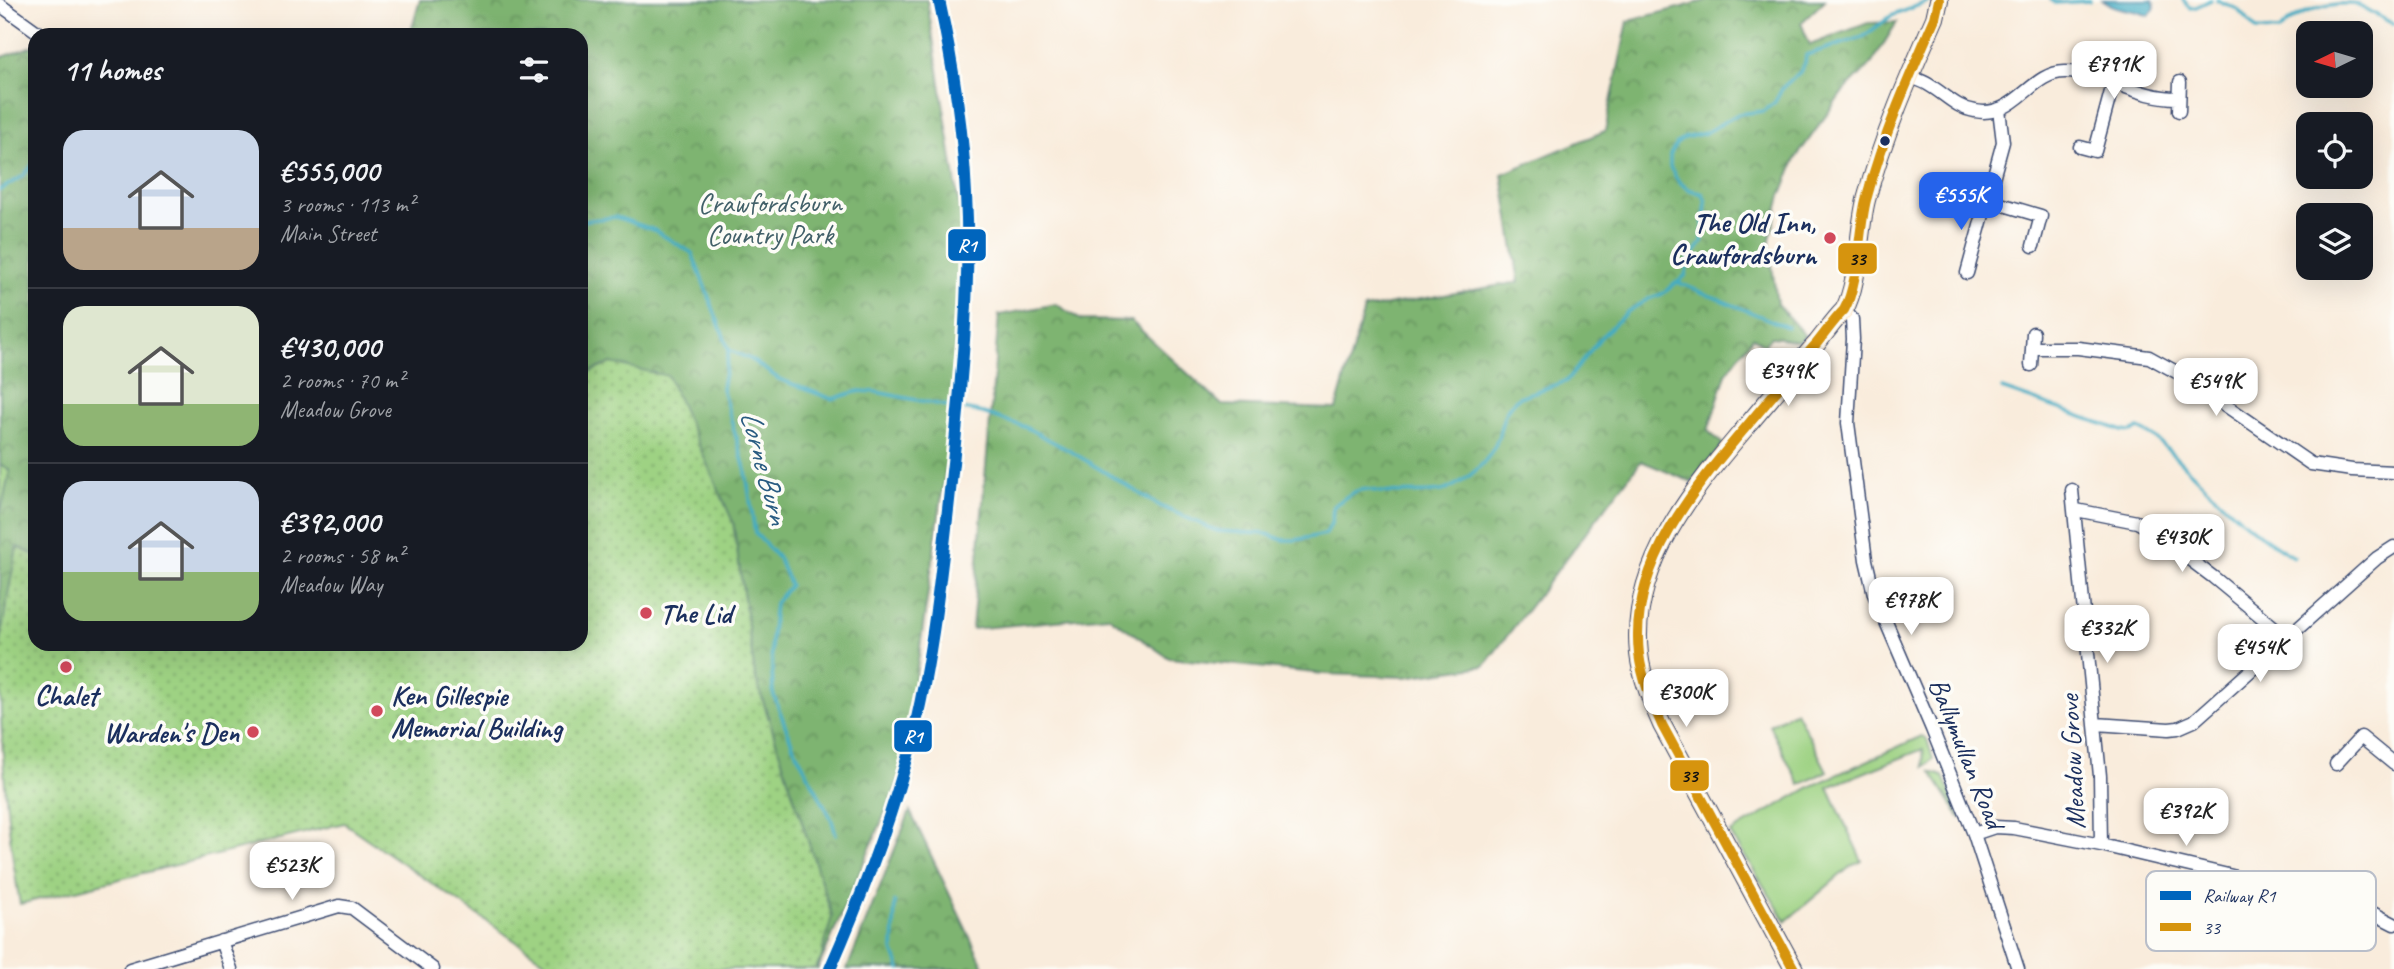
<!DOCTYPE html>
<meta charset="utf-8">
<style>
body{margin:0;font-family:Caveat,sans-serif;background:#242831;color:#f1f3f6;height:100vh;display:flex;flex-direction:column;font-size:26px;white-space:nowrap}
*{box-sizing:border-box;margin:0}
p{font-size:23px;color:#9ea1a6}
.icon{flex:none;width:38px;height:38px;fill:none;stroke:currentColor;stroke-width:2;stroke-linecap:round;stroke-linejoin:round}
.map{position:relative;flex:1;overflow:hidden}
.drawer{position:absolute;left:28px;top:28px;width:560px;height:623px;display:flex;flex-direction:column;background:#171b24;border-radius:21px;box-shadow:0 7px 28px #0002}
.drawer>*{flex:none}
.needle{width:46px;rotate:265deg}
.fabs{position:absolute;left:2296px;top:21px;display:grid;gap:14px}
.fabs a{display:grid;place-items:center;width:77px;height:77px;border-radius:14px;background:#171b24;box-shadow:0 7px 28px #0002;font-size:35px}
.price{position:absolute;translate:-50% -60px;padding:0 16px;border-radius:14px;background:#fff;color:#222;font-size:23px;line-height:46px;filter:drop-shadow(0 2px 4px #0008)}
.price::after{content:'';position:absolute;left:50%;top:42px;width:21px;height:16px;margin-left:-10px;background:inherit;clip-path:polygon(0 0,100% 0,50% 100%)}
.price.current{background:#2563eb;color:#fff}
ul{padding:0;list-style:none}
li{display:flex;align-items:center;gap:21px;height:175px;padding:0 35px}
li+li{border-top:2px solid #363941}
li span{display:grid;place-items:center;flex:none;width:196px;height:140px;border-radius:21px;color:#555}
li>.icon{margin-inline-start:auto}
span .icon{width:84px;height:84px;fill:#fffc;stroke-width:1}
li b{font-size:30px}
h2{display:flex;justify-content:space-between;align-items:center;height:84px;padding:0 35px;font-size:30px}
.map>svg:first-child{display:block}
.grass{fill:#9ed283;stroke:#5c8070;stroke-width:2}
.forest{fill:url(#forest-crowns);stroke:#4c7268;stroke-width:2}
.park{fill:url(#park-dots);stroke:#5c8070;stroke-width:2}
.water{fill:#43acc3;stroke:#2f6e90;stroke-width:2}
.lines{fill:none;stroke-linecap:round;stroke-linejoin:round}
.stream{stroke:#43acc3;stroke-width:3.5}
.street-casing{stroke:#3c4b71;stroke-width:15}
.secondary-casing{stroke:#3c4b71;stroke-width:20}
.street{stroke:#fff;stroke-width:12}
.secondary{stroke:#fde5c5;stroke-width:18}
.bus-1-casing{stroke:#fdfcf7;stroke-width:16}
.bus-1{stroke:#d6940e;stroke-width:10}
.rail-1-casing{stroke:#fdfcf7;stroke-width:18}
.rail-1{stroke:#0065bd;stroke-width:12}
.bus-dot{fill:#1b2f5e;stroke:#fdfcf7;stroke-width:2.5}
.poi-dot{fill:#d1495b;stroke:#fdfcf7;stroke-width:2.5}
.labels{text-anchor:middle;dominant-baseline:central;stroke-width:7;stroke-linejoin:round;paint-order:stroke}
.park-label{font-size:28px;fill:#426069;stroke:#fdfcf7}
.poi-label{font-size:28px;font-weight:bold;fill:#1b2f5e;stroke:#fdfcf7;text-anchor:end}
.street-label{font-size:28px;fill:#1b2f5e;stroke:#fdfcf7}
.water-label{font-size:30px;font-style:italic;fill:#295b81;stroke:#fdfcf7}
.key{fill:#fdfcf7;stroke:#b9bec9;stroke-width:2}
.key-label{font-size:19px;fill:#1b2f5e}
.line-badge{stroke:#fdfcf7;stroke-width:2.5}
.badge-label{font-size:19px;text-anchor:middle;font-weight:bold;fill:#fff}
.pale-badge-label{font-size:19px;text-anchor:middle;font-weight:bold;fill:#111}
</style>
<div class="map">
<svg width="2394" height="969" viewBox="0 0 2394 969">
<defs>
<pattern id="forest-crowns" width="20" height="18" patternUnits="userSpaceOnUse" patternTransform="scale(1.75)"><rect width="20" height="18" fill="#7eb471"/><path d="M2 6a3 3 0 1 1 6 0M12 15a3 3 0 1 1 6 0" fill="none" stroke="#669360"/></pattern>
<pattern id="park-dots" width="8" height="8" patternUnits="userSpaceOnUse" patternTransform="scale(1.75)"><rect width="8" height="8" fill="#9ed283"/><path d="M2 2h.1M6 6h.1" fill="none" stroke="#80ab6e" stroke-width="1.8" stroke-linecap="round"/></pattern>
</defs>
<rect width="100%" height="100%" fill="#fdfcf7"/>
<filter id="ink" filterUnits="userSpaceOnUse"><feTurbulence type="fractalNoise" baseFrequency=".0143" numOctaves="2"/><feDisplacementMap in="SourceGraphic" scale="14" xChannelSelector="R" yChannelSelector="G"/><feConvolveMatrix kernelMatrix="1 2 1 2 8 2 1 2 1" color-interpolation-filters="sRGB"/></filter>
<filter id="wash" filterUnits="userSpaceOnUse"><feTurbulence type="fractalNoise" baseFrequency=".00686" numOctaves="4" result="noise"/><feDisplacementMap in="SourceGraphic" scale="28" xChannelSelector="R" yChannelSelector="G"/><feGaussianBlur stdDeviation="1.57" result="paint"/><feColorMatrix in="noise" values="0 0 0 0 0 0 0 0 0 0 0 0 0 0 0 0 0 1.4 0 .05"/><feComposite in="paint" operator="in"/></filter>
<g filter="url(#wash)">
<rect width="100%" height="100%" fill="#f9ecdc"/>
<path class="grass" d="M 0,464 L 10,470 L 0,515 Z
M 1796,711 L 1827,771 L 1800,785 L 1769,725 Z
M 1922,736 L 1927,739 L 1933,759 L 1924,767 L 1923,749 L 1828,787 L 1862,861 L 1851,866 L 1786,921 L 1730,833 L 1812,786 Z
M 1931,772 L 1943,776 L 1961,819 Z"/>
<path class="forest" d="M 420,0 L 927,0 L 962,223 L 951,432 L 918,662 L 899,781 L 818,969 L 809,969 L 832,916 L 755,676 L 733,522 L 581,383 L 581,35 L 410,35 Z
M 1708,0 L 1825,0 L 1801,23 L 1810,45 L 1868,23 L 1897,22 L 1872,63 L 1842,93 L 1796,158 L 1781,196 L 1770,239 L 1769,265 L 1772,265 L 1777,304 L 1805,336 L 1799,341 L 1771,337 L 1764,345 L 1753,337 L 1726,374 L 1708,431 L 1723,444 L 1692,482 L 1641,461 L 1484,666 L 1405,677 L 1324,674 L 1169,658 L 1108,616 L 972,629 L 999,315 L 1056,304 L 1081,320 L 1131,321 L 1222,405 L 1336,409 L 1364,309 L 1519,282 L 1502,174 L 1605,131 L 1628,21 Z
M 35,45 L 35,555 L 17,547 L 0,652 L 0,515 L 10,470 L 0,464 L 0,58 Z
M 910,811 L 985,969 L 847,969 Z"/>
<path class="park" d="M 611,363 L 668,376 L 733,522 L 755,676 L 832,916 L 821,959 L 815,969 L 556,969 L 344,823 L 20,904 C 5,820 0,739 0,653 C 2,618 11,582 17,547 L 35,555 L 35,644 L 581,644 L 581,376 Z"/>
<path class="water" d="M 2102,0 L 2153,0 L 2155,8 L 2149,16 C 2132,8 2116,11 2102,0 Z"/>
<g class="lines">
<path class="stream" d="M 2050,0 L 2055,3 L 2089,1
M 2183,0 L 2190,8 L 2196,7 L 2211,0
M 2217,0 L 2237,9 L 2257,30 L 2279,31 C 2297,11 2332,0 2359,5 C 2371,11 2382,19 2394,24
M 0,190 L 23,176 L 35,162
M 581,221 L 616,217 L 654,230 L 692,253 L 729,350 L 722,388 L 746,472 L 755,533 L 779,559 L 790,585 L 775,603 L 771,642 L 773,693 L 793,746 L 831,818 L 836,834
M 1679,283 L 1787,327
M 729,350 L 750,359 L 779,379 L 832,399 L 859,391 L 876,392 L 983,413 L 1025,427 L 1072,452 L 1160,506 L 1217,531 L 1267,534 L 1283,540 L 1296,540 L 1326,534 L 1332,521 L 1333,507 C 1341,501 1350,492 1360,490 C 1367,488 1374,491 1381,492 C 1389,493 1440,493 1445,490 C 1467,481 1491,461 1498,438 C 1503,421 1503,409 1519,397 L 1567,381 L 1601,337 L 1627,312 L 1648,299 L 1662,294 L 1685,276 L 1689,260 L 1702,243 L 1706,202 L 1703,194 L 1688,189 L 1679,182 L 1670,167 L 1670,155 L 1676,144 L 1684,138 L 1705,133 L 1738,114 L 1764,111 L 1775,102 L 1783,87 L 1800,72 L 1805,63 L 1806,55 L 1863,37 L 1891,16 L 1932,0
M 2002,389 L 2123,431 L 2131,432 L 2139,429 L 2153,436 C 2199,478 2239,526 2294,557
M 895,902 L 893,950 L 900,969"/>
</g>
</g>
<g filter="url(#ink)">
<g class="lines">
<defs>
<path id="street" d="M 0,5 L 39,33
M 1910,77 C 1916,79 1923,81 1929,85 C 1945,94 1956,108 1975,111 C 2016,119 2030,72 2065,72 C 2102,72 2139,99 2179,98
M 1999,109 L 2003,142 L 1987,200 L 2041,216 L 2033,246
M 2179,111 L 2180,82
M 2080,147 L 2095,151 L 2113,84
M 1967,273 L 1987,200
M 1844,310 L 1852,319 L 1853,339 L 1848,423 L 1866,560 L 1874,594 L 1932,729 L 1974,834 L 2018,969
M 2032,348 L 2078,348 L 2149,357 L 2180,374 L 2311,464 L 2352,470 L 2394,472
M 2031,365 L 2033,333
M 2072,490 L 2100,776 L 2101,845
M 2076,510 L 2137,522 L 2148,528 L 2213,577 L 2287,638
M 2096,724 L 2169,729 L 2178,728 L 2194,721 L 2377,558 L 2394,547
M 2336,764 L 2361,737 L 2394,764
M 1974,834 L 1995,827 L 2014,828 L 2101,845 L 2359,906 L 2394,924
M 221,941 L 231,969
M 130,969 L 339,906 L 352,908 L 433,969"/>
<path id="secondary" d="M 1794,969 L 1662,725 C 1652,702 1642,679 1639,654 C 1628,558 1705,476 1762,408 C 1781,386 1798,364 1817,343 C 1826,332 1834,320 1844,310 C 1859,284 1858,232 1866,200 C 1883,136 1909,77 1935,18 L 1939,0"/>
</defs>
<use href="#street" class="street-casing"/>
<use href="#secondary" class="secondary-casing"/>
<use href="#street" class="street"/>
<use href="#secondary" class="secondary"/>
<defs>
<path id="bus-1" d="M 1794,969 L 1662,725 C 1652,702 1642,679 1639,654 C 1628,558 1705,476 1762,408 C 1781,386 1798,364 1817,343 C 1826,332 1834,320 1844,310 C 1859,284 1858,232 1866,200 C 1883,136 1909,77 1935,18 L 1939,0"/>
</defs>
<use href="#bus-1" class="bus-1-casing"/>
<use href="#bus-1" class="bus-1"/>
<defs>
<path id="rail-1" d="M 830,969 C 859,903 885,835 905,766 C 933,667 942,564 953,463 C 962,373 971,284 966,194 C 963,128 953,64 939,0"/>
</defs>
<use href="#rail-1" class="rail-1-casing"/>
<use href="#rail-1" class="rail-1"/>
</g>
</g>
<circle class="bus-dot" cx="1885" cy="141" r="6"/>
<g class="poi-dot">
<circle cx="1830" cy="238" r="7"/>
<circle cx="646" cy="613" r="7"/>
<circle cx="66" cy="667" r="7"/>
<circle cx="377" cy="711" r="7"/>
<circle cx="253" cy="732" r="7"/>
</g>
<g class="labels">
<g class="park-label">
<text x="770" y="202">Crawfordsburn<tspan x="770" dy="32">Country Park</tspan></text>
</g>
<g class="poi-label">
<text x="1816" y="222">The Old Inn,<tspan x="1816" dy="32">Crawfordsburn</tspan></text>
<text x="660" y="613" text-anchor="start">The Lid</text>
<text x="66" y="695" text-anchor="middle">Chalet</text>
<text x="391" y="695" text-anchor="start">Ken Gillespie<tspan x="391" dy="32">Memorial Building</tspan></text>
<text x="239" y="732">Warden's Den</text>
</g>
<g class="street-label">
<text transform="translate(1967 753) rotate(68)">Ballymullan Road</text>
<text transform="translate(2072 762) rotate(-93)">Meadow Grove</text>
</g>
<g class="water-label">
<text transform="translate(765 467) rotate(75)">Lorne Burn</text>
</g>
</g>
<rect x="2146" y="871" width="230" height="80" rx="10" class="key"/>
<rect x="2160" y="891" width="31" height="9" fill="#0065bd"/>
<rect x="2160" y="923" width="31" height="8" fill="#d6940e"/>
<g class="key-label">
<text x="2203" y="902">Railway R1</text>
<text x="2203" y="934">33</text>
</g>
<g class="line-badge">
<rect x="947" y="228" width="40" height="34" rx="7" fill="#0065bd"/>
<rect x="1837" y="242" width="41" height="33" rx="7" fill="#d6940e"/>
<rect x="893" y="719" width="40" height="34" rx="7" fill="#0065bd"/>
<rect x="1669" y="759" width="41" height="33" rx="7" fill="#d6940e"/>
</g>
<g class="badge-label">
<text x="967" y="252">R1</text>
<text x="913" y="743">R1</text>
</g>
<g class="pale-badge-label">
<text x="1857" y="265">33</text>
<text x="1689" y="782">33</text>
</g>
</svg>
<div class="fabs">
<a><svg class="needle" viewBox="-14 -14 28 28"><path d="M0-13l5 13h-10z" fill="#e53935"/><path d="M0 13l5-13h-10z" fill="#9ea1a6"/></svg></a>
<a><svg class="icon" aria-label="locate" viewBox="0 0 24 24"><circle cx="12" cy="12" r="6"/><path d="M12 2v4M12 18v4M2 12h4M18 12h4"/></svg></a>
<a><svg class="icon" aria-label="layers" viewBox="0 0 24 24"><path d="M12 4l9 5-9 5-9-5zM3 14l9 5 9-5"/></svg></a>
</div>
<b class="price" style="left:2114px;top:101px">€791K</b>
<b class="price current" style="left:1961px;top:232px">€555K</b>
<b class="price" style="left:1788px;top:408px">€349K</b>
<b class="price" style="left:2216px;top:418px">€549K</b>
<b class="price" style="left:2182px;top:574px">€430K</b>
<b class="price" style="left:1911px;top:637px">€978K</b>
<b class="price" style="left:2107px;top:665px">€332K</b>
<b class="price" style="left:2260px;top:684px">€454K</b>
<b class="price" style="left:1686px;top:729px">€300K</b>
<b class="price" style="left:2186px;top:848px">€392K</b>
<b class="price" style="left:292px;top:902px">€523K</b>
<section class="drawer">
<h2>11 homes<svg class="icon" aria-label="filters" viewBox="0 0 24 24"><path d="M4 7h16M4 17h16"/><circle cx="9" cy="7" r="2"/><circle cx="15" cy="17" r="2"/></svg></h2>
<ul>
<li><span style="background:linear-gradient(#c9d6e8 70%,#b9a48a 0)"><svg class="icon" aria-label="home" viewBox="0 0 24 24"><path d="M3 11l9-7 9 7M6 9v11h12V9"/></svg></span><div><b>€555,000</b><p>3 rooms · 113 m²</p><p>Main Street</p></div></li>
<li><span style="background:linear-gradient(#dfe7d0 70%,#8fb573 0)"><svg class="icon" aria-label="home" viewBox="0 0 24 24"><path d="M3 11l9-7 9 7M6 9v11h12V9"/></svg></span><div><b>€430,000</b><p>2 rooms · 70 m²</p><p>Meadow Grove</p></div></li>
<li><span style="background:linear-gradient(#c9d6e8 65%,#8fb573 0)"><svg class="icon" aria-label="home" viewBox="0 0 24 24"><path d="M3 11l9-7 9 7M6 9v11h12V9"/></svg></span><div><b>€392,000</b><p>2 rooms · 58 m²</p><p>Meadow Way</p></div></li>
</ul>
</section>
</div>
